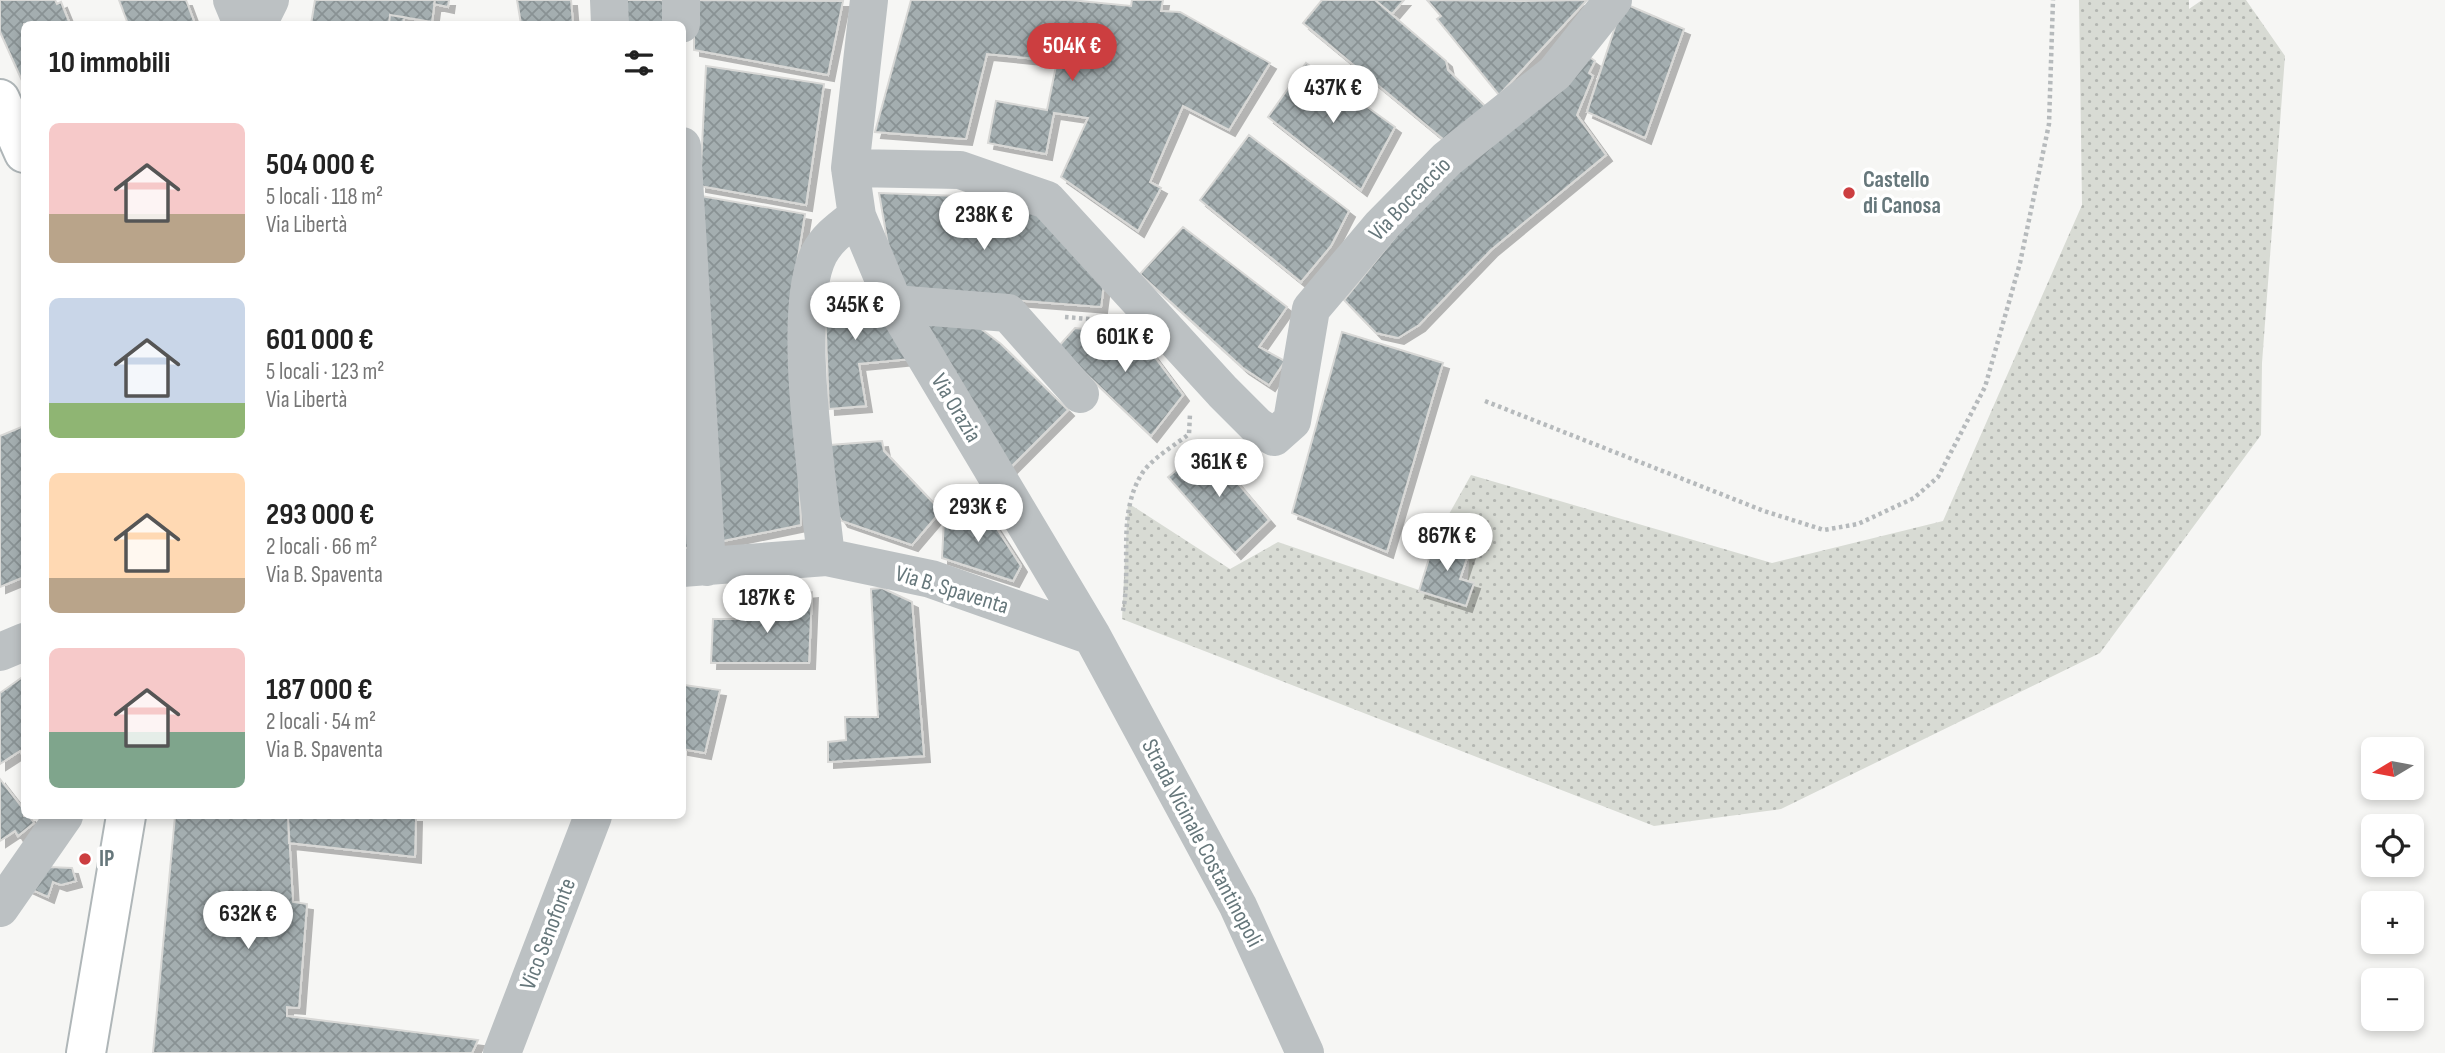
<!DOCTYPE html>
<html lang="it">
<meta charset="utf-8">
<style>
body{margin:0;font-family:"Sofia Sans Condensed",sans-serif;background:#f2f2f2;color:#222;height:100vh;display:flex;flex-direction:column;font-size:26px;white-space:nowrap}
*{box-sizing:border-box;margin:0}
p{font-size:23px;color:#767676}
.icon{flex:none;width:38px;height:38px;fill:none;stroke:currentColor;stroke-width:2;stroke-linecap:round;stroke-linejoin:round}
.map{position:relative;flex:1;overflow:hidden}
.panel{position:absolute;left:21px;top:21px;width:665px;height:798px;display:flex;flex-direction:column;background:#fff;border-radius:10px;box-shadow:0 4px 10px #0003}
.panel>*{flex:none}
.needle{width:46px;rotate:260deg}
.tools{position:absolute;left:2361px;top:737px;display:grid;gap:14px}
.tools a{display:grid;place-items:center;width:63px;height:63px;border-radius:10px;background:#fff;box-shadow:0 4px 10px #0003;font-size:35px}
.price{position:absolute;translate:-50% -60px;padding:0 16px;border-radius:24px;background:#fff;color:#222;font-size:23px;line-height:46px;filter:drop-shadow(0 2px 4px #0008)}
.price::after{content:'';position:absolute;left:50%;top:42px;width:21px;height:16px;margin-left:-10px;background:inherit;clip-path:polygon(0 0,100% 0,50% 100%)}
.price.current{background:#cc3e40;color:#fff}
ul{padding:0;list-style:none}
li{display:flex;align-items:center;gap:21px;height:175px;padding:0 28px}
li span{display:grid;place-items:center;flex:none;width:196px;height:140px;border-radius:10px;color:#555}
li>.icon{margin-inline-start:auto}
span .icon{width:84px;height:84px;fill:#fffc;stroke-width:1}
li b{font-size:30px}
h2{display:flex;justify-content:space-between;align-items:center;height:84px;padding:0 28px;font-size:30px}
.map>svg:first-child{display:block}
.park{fill:url(#park-dots)}
.building{fill:url(#building-cross-hatch);stroke:#d8d8d6;stroke-width:2;filter:url(#shadow)}
.lines{fill:none;stroke-linecap:round;stroke-linejoin:round}
.secondary-casing{stroke:#afb6b8;stroke-width:42}
.path{stroke:#b6babc;stroke-width:4.5;stroke-dasharray:3.5 3.5;stroke-linecap:butt}
.street{stroke:#bcc1c3;stroke-width:38}
.secondary{stroke:#fff;stroke-width:38}
.poi-dot{fill:#cc3e40;stroke:#fff;stroke-width:2.5}
.labels{text-anchor:middle;dominant-baseline:central;stroke-width:7;stroke-linejoin:round;paint-order:stroke}
.poi-label{font-size:23px;font-weight:bold;fill:#66777b;stroke:#fff;text-anchor:start}
.street-label{font-size:23px;fill:#66777b;stroke:#fff}
</style>
<div class="map">
<svg width="2445" height="1053" viewBox="0 0 2445 1053">
<defs>
<pattern id="park-dots" width="8" height="8" patternUnits="userSpaceOnUse" patternTransform="scale(1.75)"><rect width="8" height="8" fill="#d8dbd4"/><path d="M2 2h.1M6 6h.1" fill="none" stroke="#b3b6b1" stroke-width="1.8" stroke-linecap="round"/></pattern>
<pattern id="building-cross-hatch" width="8" height="8" patternUnits="userSpaceOnUse" patternTransform="scale(1.75)"><rect width="8" height="8" fill="#a4aeb0"/><path d="M0 0l8 8M0 8l8-8" fill="none" stroke="#899294"/></pattern>
<filter id="shadow"><feDropShadow dx="6" dy="6" stdDeviation="0" flood-color="#0004"/></filter>
</defs>
<rect width="100%" height="100%" fill="#f6f6f4"/>
<path class="park" d="M 2079,0 L 2189,0 L 2189,9 L 2202,0 L 2246,0 L 2285,56 L 2262,363 L 2261,435 L 2100,653 L 1781,809 L 1654,826 L 1122,619 L 1128,503 L 1230,569 L 1278,542 L 1466,606 L 1470,549 L 1435,539 L 1471,475 L 1772,563 L 1943,521 L 2082,205 Z"/>
<path class="building" d="M 0,0 L 55,0 L 57,4 L 61,2 L 70,24 L 24,24 L 24,85 L 0,32 Z
M 119,0 L 186,0 L 195,24 L 128,24 Z
M 315,0 L 435,0 L 432,22 L 390,15 L 389,24 L 311,24 Z
M 435,0 L 449,0 L 448,7 L 434,4 Z
M 517,0 L 571,0 L 573,24 L 521,24 Z
M 627,0 L 666,0 L 666,24 L 621,24 Z
M 694,0 L 843,1 L 828,75 L 694,50 Z
M 911,0 L 1070,0 L 1131,6 L 1132,0 L 1163,0 L 1161,11 L 1180,12 L 1270,63 L 1229,130 L 1183,106 L 1150,182 L 1161,188 L 1138,231 L 1061,177 L 1088,118 L 1054,113 L 1046,154 L 988,143 L 996,101 L 1047,110 L 1057,61 L 987,54 L 966,139 L 875,132 Z
M 1322,0 L 1375,0 L 1446,61 L 1448,70 L 1486,107 L 1449,144 L 1303,23 Z
M 1375,0 L 1404,0 L 1392,14 Z
M 1427,0 L 1523,1 L 1587,0 L 1499,95 L 1437,19 L 1441,16 Z
M 1623,3 L 1684,29 L 1645,138 L 1587,112 Z
M 390,15 L 404,17 L 403,24 L 389,24 Z
M 1588,56 L 1595,61 L 1589,73 L 1593,76 L 1577,115 L 1606,155 L 1491,250 L 1419,325 L 1398,338 L 1376,333 L 1344,300 L 1436,187 Z
M 1306,63 L 1395,127 L 1361,190 L 1268,117 Z
M 706,66 L 824,84 L 806,205 L 700,186 Z
M 1249,135 L 1349,211 L 1331,246 L 1301,282 L 1200,200 Z
M 879,193 L 959,196 L 1040,214 L 1105,276 L 1101,307 L 896,291 Z
M 701,196 L 805,214 L 791,300 L 801,525 L 718,542 Z
M 1183,227 L 1287,307 L 1259,347 L 1285,361 L 1269,385 L 1243,368 L 1140,274 Z
M 824,284 L 864,284 L 911,359 L 859,364 L 866,406 L 829,409 Z
M 941,316 L 972,322 L 1001,344 L 1068,410 L 1008,470 L 922,328 Z
M 1075,328 L 1139,336 L 1183,395 L 1151,436 L 1058,347 Z
M 1342,332 L 1443,363 L 1387,552 L 1292,513 Z
M 682,368 L 690,547 L 682,549 Z
M 24,426 L 24,577 L 0,587 L 0,436 Z
M 882,441 L 884,451 L 941,511 L 912,545 L 842,521 L 835,510 L 830,445 Z
M 1206,446 L 1269,520 L 1235,553 L 1168,477 Z
M 981,504 L 1021,566 L 1013,581 L 942,558 L 944,519 Z
M 1435,539 L 1470,549 L 1460,579 L 1474,583 L 1466,606 L 1419,591 Z
M 882,588 L 912,602 L 924,756 L 828,762 L 828,742 L 846,740 L 845,717 L 878,717 L 871,589 Z
M 812,592 L 809,663 L 711,663 L 713,619 L 772,619 L 773,596 Z
M 24,676 L 24,757 L 20,751 L 0,764 L 0,693 Z
M 684,685 L 720,690 L 705,753 L 682,749 Z
M 0,779 L 24,810 L 24,816 L 29,816 L 34,823 L 18,836 L 15,831 L 0,841 Z
M 175,816 L 288,816 L 293,902 L 307,904 L 299,1008 L 287,1007 L 287,1016 L 478,1040 L 472,1053 L 153,1053 Z
M 288,816 L 416,816 L 415,857 L 289,843 Z
M 48,867 L 72,868 L 76,881 L 61,885 L 53,882 L 48,897 L 28,888 Z"/>
<g class="lines">
<defs>
<path id="secondary" d="M 0,99 L 24,153
M 86,1053 L 126,816"/>
</defs>
<use href="#secondary" class="secondary-casing"/>
<path class="path" d="M 1065,317 L 1101,320
M 1485,401 L 1764,511 L 1824,530 L 1858,524 L 1914,498 L 1938,477 L 1985,387 L 2020,263 L 2049,124 L 2053,0
M 1123,611 C 1132,565 1116,513 1143,472 C 1153,458 1175,445 1189,434 L 1190,414"/>
<path class="street" d="M 232,0 L 242,24
M 609,0 L 610,24
M 681,0 L 681,24
M 869,0 L 850,168 L 857,216 L 894,304 L 1092,636 L 1238,906 L 1305,1053
M 258,24 L 270,0
M 682,146 L 707,567
M 850,168 L 960,170 L 1047,200 L 1223,392 L 1257,426 L 1274,437 L 1292,421 L 1311,309 L 1381,226 L 1447,159 L 1555,73 L 1613,0
M 894,304 L 1008,313 L 1080,394
M 826,557 C 819,489 790,311 819,254 C 828,237 842,228 857,216
M 682,568 L 826,557 L 931,579 L 1092,636
M 0,652 L 24,642
M 0,908 L 64,816
M 502,1053 L 593,816"/>
<use href="#secondary" class="secondary"/>
</g>
<g class="poi-dot">
<circle cx="1849" cy="193" r="7"/>
<circle cx="85" cy="859" r="7"/>
</g>
<g class="labels">
<g class="poi-label">
<text x="1863" y="180">Castello<tspan x="1863" dy="26">di Canosa</tspan></text>
<text x="99" y="859">IP</text>
</g>
<g class="street-label">
<text transform="translate(1410 199) rotate(-46)">Via Boccaccio</text>
<text transform="translate(956 408) rotate(59)">Via Orazia</text>
<text transform="translate(952 590) rotate(17)">Via B. Spaventa</text>
<text transform="translate(1202 843) rotate(62)">Strada Vicinale Costantinopoli</text>
<text transform="translate(548 934) rotate(-69)">Vico Senofonte</text>
</g>
</g>
</svg>
<div class="tools">
<a><svg class="needle" viewBox="-14 -14 28 28"><path d="M0-13l5 13h-10z" fill="#e53935"/><path d="M0 13l5-13h-10z" fill="#767676"/></svg></a>
<a><svg class="icon" aria-label="locate" viewBox="0 0 24 24"><circle cx="12" cy="12" r="6"/><path d="M12 2v4M12 18v4M2 12h4M18 12h4"/></svg></a>
<a>+</a>
<a>−</a>
</div>
<b class="price current" style="left:1072px;top:83px">504K €</b>
<b class="price" style="left:1333px;top:125px">437K €</b>
<b class="price" style="left:984px;top:252px">238K €</b>
<b class="price" style="left:855px;top:342px">345K €</b>
<b class="price" style="left:1125px;top:374px">601K €</b>
<b class="price" style="left:1219px;top:499px">361K €</b>
<b class="price" style="left:978px;top:544px">293K €</b>
<b class="price" style="left:1447px;top:573px">867K €</b>
<b class="price" style="left:767px;top:635px">187K €</b>
<b class="price" style="left:248px;top:951px">632K €</b>
<section class="panel">
<h2>10 immobili<svg class="icon" aria-label="filters" viewBox="0 0 24 24"><path d="M4 7h16M4 17h16"/><circle cx="9" cy="7" r="2"/><circle cx="15" cy="17" r="2"/></svg></h2>
<ul>
<li><span style="background:linear-gradient(#f6c9c9 65%,#b9a48a 0)"><svg class="icon" aria-label="home" viewBox="0 0 24 24"><path d="M3 11l9-7 9 7M6 9v11h12V9"/></svg></span><div><b>504 000 €</b><p>5 locali · 118 m²</p><p>Via Libertà</p></div></li>
<li><span style="background:linear-gradient(#c9d6e8 75%,#8fb573 0)"><svg class="icon" aria-label="home" viewBox="0 0 24 24"><path d="M3 11l9-7 9 7M6 9v11h12V9"/></svg></span><div><b>601 000 €</b><p>5 locali · 123 m²</p><p>Via Libertà</p></div></li>
<li><span style="background:linear-gradient(#ffd9b3 75%,#b9a48a 0)"><svg class="icon" aria-label="home" viewBox="0 0 24 24"><path d="M3 11l9-7 9 7M6 9v11h12V9"/></svg></span><div><b>293 000 €</b><p>2 locali · 66 m²</p><p>Via B. Spaventa</p></div></li>
<li><span style="background:linear-gradient(#f6c9c9 60%,#7fa58c 0)"><svg class="icon" aria-label="home" viewBox="0 0 24 24"><path d="M3 11l9-7 9 7M6 9v11h12V9"/></svg></span><div><b>187 000 €</b><p>2 locali · 54 m²</p><p>Via B. Spaventa</p></div></li>
</ul>
</section>
</div>
